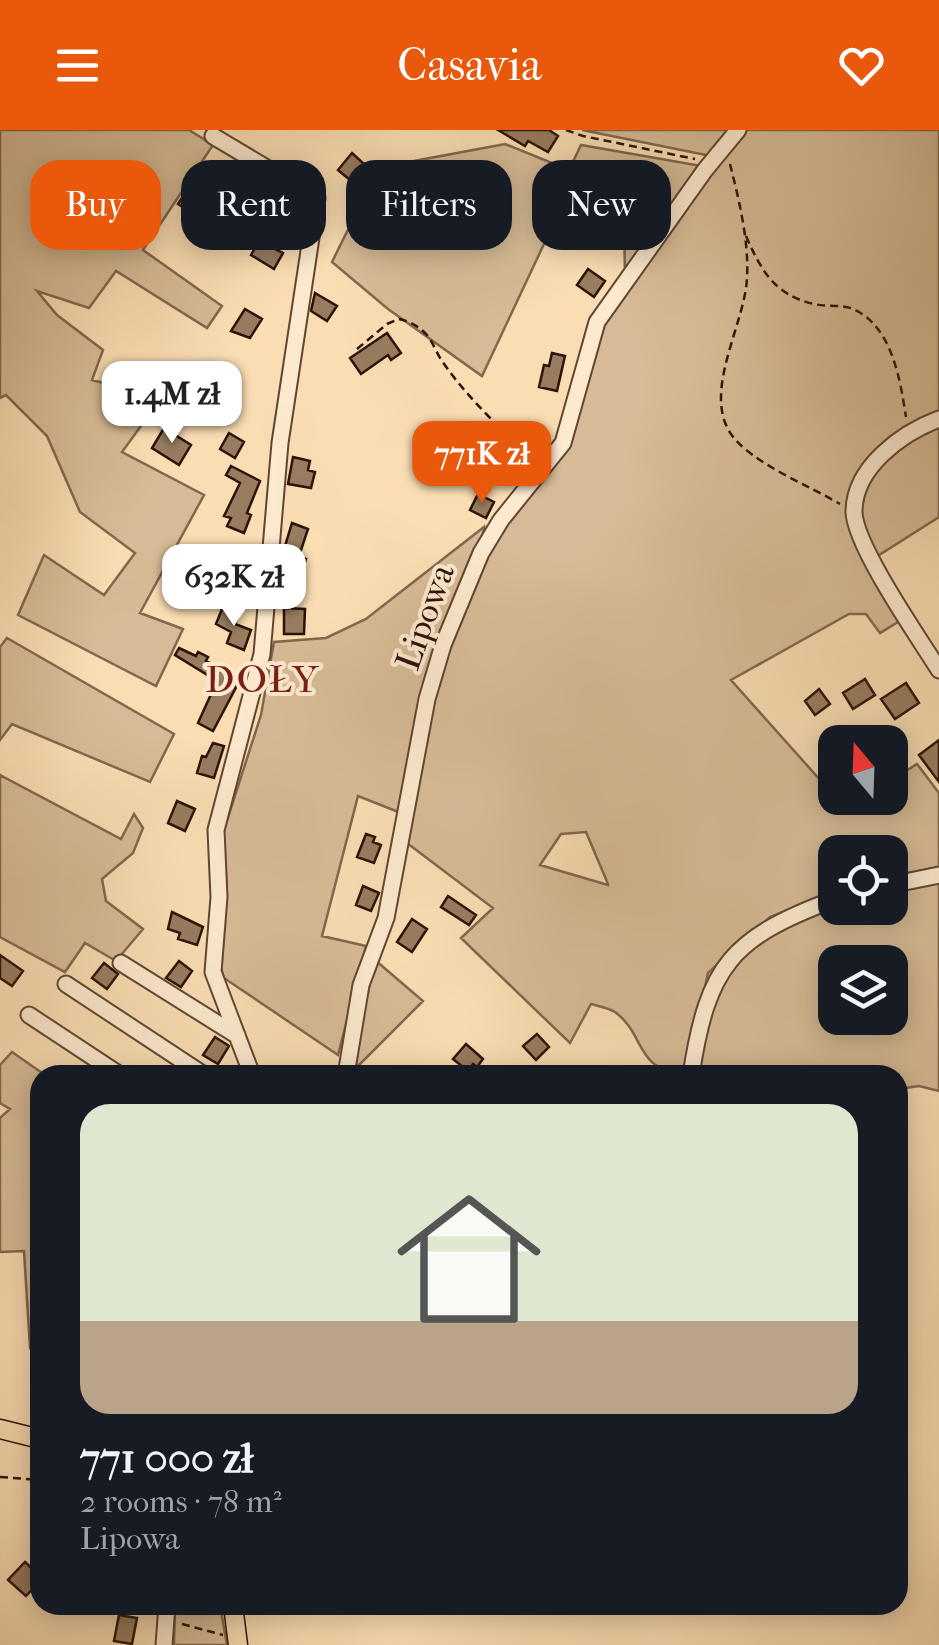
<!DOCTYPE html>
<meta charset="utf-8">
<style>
body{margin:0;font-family:"IM FELL French Canon",serif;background:#242831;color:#f1f3f6;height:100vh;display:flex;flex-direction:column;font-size:38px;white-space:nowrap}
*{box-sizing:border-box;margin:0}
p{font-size:32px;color:#9ea1a6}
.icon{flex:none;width:55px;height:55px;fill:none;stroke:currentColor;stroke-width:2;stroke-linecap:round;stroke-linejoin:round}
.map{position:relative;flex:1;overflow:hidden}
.side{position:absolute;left:30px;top:935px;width:878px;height:550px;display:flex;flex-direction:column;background:#171b24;border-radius:30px;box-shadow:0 5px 25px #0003}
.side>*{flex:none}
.top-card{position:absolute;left:30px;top:30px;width:880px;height:90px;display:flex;gap:20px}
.needle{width:65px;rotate:341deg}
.tools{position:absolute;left:818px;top:595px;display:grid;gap:20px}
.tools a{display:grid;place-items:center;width:90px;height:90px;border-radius:20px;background:#171b24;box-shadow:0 5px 25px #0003;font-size:50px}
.price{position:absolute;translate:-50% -85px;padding:0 22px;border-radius:20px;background:#fff;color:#222;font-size:32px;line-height:65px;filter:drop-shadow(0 2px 5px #0008)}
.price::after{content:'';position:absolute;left:50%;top:60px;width:30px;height:22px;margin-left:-15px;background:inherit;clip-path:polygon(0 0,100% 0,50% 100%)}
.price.current{background:#ea580c;color:#fff}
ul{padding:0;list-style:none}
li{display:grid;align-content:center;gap:20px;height:530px;padding:0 50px}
li span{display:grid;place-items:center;height:310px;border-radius:30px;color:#555}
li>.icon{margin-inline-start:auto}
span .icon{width:180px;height:180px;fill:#fffc;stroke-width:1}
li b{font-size:42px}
.chip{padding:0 35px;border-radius:30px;background:#171b24;box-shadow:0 5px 25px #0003;font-size:35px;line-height:90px}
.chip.current{background:#ea580c;color:#fff}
header{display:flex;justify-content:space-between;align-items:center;height:130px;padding:0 50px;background:#ea580c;color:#fff;font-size:45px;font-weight:600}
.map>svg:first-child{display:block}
.green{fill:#d7bb96;stroke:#82674e;stroke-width:2.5;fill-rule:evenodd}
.building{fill:#977c60;stroke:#2c1307;stroke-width:2.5}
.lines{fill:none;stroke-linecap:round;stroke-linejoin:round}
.minor-casing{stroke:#604632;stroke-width:19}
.major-casing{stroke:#2c1307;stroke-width:21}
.path{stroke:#2c1307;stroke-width:2.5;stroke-dasharray:8 5;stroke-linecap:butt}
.minor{stroke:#fce9ce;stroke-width:15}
.major{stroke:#faddb3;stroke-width:18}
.labels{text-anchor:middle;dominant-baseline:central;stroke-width:8;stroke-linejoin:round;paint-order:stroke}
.street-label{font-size:35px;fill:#2c1307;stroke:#fce9ce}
.neighbourhood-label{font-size:38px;letter-spacing:2.5px;fill:#7a1f14;stroke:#fce9ce}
</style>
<header><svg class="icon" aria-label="menu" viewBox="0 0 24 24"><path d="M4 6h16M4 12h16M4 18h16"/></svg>Casavia<svg class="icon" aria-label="heart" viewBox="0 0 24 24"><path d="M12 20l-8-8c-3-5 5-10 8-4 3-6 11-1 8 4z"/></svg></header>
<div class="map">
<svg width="939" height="1515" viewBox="0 0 939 1515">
<rect width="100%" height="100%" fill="#faddb3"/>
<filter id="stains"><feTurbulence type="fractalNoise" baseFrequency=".002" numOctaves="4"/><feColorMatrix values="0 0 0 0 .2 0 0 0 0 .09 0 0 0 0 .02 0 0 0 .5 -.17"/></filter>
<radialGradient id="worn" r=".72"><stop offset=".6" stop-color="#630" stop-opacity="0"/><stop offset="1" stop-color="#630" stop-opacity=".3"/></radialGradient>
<path class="green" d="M 0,0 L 189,0 L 213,15 L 143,120 L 222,176 L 207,198 L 116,141 L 89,178 L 37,161 L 57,185 L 103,220 L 92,250 L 120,257 L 177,252 L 214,268 L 146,289 L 122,322 L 204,365 L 140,483 L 183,499 L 156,556 L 18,485 L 44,425 L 104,465 L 135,423 L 80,382 L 47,306 L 6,265 L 0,268 Z
M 582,0 L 939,0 L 939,387 L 873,429 L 906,487 L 880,503 L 866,484 L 849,484 L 731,550 L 846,679 L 865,668 L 890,668 L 890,651 L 917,634 L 939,663 L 939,737 L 890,747 L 890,722 L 835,722 L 835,762 L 770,787 L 708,843 L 686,945 C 633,939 647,906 615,882 C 609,878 598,876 591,874 L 570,913 L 461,808 L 493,778 L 407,713 L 401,683 L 358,666 L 322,806 L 366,816 L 338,925 L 224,848 L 218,829 L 222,706 L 261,585 L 274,512 L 326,508 L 366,489 L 484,397 C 483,415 462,447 456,467 L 560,312 L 586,204 L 625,145 L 624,93 L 551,99 L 482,246 L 388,179 L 332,132 L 367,61 L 414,31 L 505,14 L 569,40 L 581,15 L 701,36 L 711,26 ZM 586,702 L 608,754 L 608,755 L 540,735 L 561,704 Z
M 7,508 L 174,604 L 150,652 L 12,594 L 0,610 L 0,517 Z
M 0,645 L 121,709 L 134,684 L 143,698 L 133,723 L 102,749 L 106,771 L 143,799 L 116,831 L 85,813 L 65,842 L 0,807 Z
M 939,745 L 939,961 L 919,956 L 898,959 L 898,945 L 692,945 L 700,892 L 746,814 L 835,769 L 835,778 L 890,778 L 890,755 ZM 835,832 L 890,832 L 890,888 L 835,888 Z
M 375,830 L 423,871 L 350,944 Z
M 12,922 L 45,945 L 40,945 L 40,1218 L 30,1218 L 24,1121 L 0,1122 L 0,988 L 10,979 L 0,973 L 0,935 Z
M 175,1475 L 220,1475 L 227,1515 L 174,1515 Z"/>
<path class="building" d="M 498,0 L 549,0 L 558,6 L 548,22 L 528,11 L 525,16 Z
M 352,23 L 364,34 L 350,50 L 338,40 Z
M 189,57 L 205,68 L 194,85 L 178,74 Z
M 266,107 L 280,116 L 277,120 L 283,123 L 274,139 L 251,125 L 260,109 L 263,111 Z
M 588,139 L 605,151 L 594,167 L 577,155 Z
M 315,163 L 337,176 L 327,191 L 311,181 Z
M 245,179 L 262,189 L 250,208 L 231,201 Z
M 387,203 L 401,223 L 391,230 L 388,225 L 361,244 L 350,228 Z
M 552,223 L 565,226 L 557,261 L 539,257 L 544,235 L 549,236 Z
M 164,298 L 191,315 L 179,335 L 152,318 Z
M 229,303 L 244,312 L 235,328 L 220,319 Z
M 293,327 L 310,331 L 308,340 L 315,342 L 311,358 L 288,354 Z
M 231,336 L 260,351 L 247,383 L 251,385 L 244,403 L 227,396 L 231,388 L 224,386 L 240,353 L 226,345 Z
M 478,364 L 494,372 L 486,388 L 470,380 Z
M 292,393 L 308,399 L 299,426 L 306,429 L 293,466 L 279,461 L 284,437 L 281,436 L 282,426 Z
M 217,422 L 234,428 L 227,449 L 209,443 Z
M 284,478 L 305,479 L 304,504 L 284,504 Z
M 222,479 L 239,485 L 235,494 L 251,500 L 244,520 L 227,513 L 231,502 L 216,494 Z
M 179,518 L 196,526 L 198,522 L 208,527 L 206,531 L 241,548 L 213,601 L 198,593 L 217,551 L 175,525 Z
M 865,549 L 875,565 L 853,579 L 843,563 Z
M 906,553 L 919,573 L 895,589 L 881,569 Z
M 819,559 L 830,574 L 815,585 L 805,571 Z
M 939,610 L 939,652 L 919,625 Z
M 213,613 L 224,616 L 214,648 L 197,643 L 202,626 L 206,627 Z
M 177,671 L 195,679 L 185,701 L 168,693 Z
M 366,704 L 375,707 L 373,712 L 381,715 L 374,733 L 357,727 Z
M 363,756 L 379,763 L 371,781 L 356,775 Z
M 448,766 L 476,785 L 469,795 L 441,777 Z
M 172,782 L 203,797 L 197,815 L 178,809 L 180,803 L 168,799 Z
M 412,789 L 427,799 L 412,822 L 397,812 Z
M 0,825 L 23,841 L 12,856 L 0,848 Z
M 179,831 L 192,841 L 181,857 L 166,848 Z
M 104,833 L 118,844 L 107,859 L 92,848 Z
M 537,904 L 549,917 L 536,930 L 523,916 Z
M 215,907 L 229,916 L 218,934 L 203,925 Z
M 466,914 L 483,929 L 477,937 L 473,934 L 468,941 L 453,929 Z
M 25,1432 L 40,1446 L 40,1451 L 26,1466 L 8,1450 Z
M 119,1485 L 137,1488 L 132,1514 L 114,1511 Z"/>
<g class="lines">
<defs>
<path id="minor" d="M 213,6 L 317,68 L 280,313 L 262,524 L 216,700 L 219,767 L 213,842 L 252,945
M 939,289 C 902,303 854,337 854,382 C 855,416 919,508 939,540
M 890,755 L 939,745
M 121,833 L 236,905
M 66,854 L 204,945
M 29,885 L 120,945
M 346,945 L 361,855 L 386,788 L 427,569 L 443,515 L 481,423 L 501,390 L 563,313 L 597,192 L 705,40 L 738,0
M 691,945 C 708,835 731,808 835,769
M 164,1515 L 167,1475"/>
<path id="major" d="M 0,1299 L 40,1309
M 233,1475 L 238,1515"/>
</defs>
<use href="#minor" class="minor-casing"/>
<use href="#major" class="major-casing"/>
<path class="path" d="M 566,0 L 583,6 L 695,29
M 730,34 C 739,70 749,110 747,148 C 745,194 702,262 731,304 C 751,333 810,356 840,374
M 746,106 C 761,140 774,165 814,174 C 826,177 842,174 853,179 C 892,196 900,249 906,287
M 357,219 L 387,194 L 399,189 C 409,191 418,196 426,204 C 433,212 436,222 442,231 C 466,266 500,299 532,327
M 0,1347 L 40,1350
M 182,1494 L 223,1505"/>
<use href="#minor" class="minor"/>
<use href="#major" class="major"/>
</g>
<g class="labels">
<g class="street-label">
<text transform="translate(425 487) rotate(-70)">Lipowa</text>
</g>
<g class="neighbourhood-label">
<text x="263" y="549">DOŁY</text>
</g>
</g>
<rect width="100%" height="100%" filter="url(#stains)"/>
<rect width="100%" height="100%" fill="url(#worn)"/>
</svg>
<div class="tools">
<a><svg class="needle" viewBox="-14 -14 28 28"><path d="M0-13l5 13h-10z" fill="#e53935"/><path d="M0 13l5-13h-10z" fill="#9ea1a6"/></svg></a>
<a><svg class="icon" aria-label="locate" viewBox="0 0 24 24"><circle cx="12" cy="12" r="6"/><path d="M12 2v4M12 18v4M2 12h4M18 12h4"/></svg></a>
<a><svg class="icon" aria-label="layers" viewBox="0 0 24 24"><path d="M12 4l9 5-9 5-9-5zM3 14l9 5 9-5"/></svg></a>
</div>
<b class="price" style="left:172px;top:316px">1.4M zł</b>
<b class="price current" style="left:482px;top:376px">771K zł</b>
<b class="price" style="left:234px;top:499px">632K zł</b>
<div class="top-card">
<a class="chip current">Buy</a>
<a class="chip">Rent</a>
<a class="chip">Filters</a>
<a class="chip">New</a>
</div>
<section class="side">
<ul>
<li><span style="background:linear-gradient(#dfe7d0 70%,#b9a48a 0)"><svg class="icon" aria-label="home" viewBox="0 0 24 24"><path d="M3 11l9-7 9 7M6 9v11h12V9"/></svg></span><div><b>771 000 zł</b><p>2 rooms · 78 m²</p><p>Lipowa</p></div></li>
</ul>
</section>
</div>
